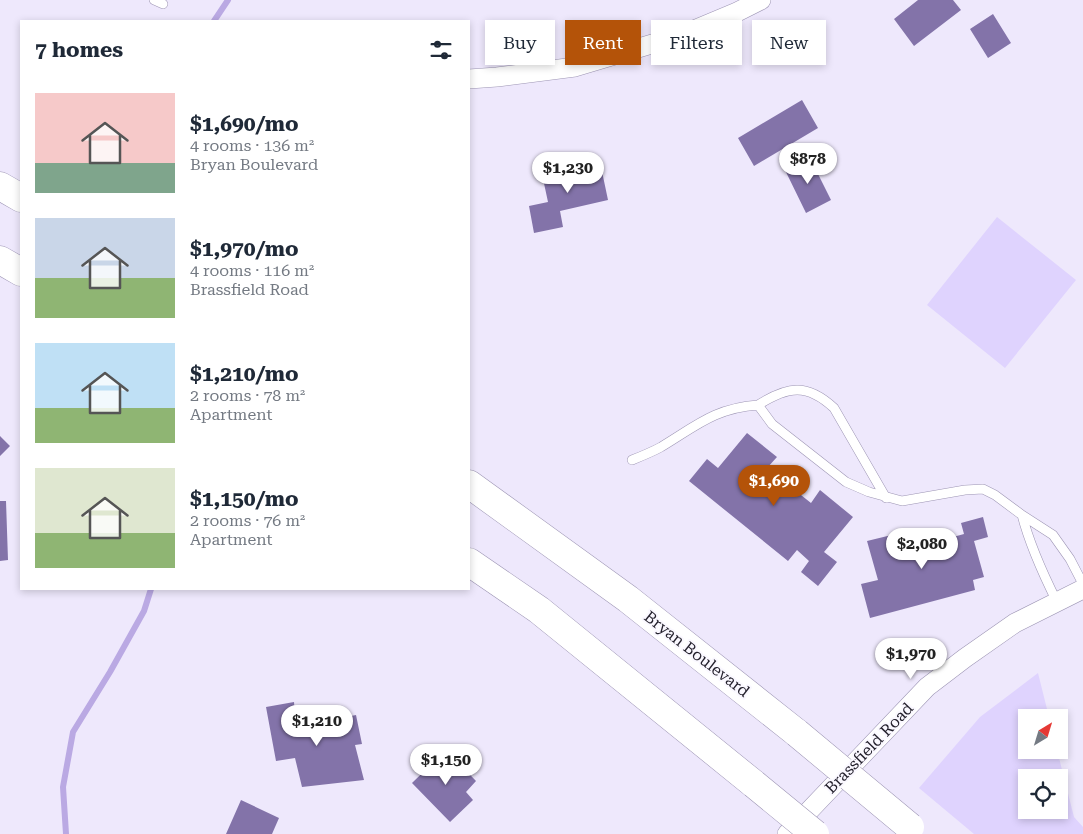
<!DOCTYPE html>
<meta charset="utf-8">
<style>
body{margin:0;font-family:"Roboto Serif",serif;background:#f6f6f7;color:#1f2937;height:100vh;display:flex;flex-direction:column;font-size:19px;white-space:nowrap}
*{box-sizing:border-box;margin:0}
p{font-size:16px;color:#747a83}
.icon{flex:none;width:28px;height:28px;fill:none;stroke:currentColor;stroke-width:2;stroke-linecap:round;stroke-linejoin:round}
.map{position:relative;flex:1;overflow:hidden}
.side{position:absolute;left:20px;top:20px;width:450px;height:570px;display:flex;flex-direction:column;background:#fff;border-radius:0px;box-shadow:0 2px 8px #0003}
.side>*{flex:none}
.banner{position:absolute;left:485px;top:20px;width:475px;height:45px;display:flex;gap:10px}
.needle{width:32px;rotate:38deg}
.tools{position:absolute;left:1018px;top:709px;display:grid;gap:10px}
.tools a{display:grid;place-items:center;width:50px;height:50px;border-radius:0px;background:#fff;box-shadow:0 2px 8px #0003;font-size:25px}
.price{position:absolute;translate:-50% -42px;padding:0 11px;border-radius:18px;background:#fff;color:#222;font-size:16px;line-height:32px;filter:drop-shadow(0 1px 2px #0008)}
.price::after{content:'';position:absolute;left:50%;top:30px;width:15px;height:11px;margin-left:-8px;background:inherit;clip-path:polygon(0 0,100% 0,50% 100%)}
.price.on{background:#b45309;color:#fff}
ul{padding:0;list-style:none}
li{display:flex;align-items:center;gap:15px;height:125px;padding:0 15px}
li span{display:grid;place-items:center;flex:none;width:140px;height:100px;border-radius:0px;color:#555}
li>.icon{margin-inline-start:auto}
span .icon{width:60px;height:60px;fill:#fffc;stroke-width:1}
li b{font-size:21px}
h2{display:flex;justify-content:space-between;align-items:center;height:60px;padding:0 15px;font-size:21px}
.chip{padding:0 18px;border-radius:0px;background:#fff;box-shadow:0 2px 8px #0003;font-size:18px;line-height:45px}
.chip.on{background:#b45309;color:#fff}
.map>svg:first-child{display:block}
.green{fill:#dfd3fe;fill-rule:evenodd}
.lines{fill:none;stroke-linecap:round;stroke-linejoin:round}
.stream{stroke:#baa9e3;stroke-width:6}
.building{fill:#8373a9}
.lane-casing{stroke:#9d95b4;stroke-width:10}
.street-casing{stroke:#9d95b4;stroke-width:20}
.highway-casing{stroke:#9d95b4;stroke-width:29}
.lane{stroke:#fff;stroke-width:9}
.street{stroke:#fff;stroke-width:19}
.highway{stroke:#fff;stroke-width:28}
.highway-bridge-casing{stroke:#9d95b4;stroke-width:29;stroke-linecap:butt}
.highway-bridge{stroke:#fff;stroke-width:28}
.labels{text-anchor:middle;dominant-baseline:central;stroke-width:4;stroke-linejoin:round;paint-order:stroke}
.street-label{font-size:16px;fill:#221f2b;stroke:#faf8ff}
</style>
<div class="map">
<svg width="1083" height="834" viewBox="0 0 1083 834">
<rect width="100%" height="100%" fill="#eee8fc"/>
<path class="green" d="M 997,217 L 1076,280 L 1005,368 L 927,305 Z
M 1038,673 L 1049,717 L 1026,718 L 1026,750 L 1057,750 L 1074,817 L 1083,827 L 1083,834 L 974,834 L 919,788 L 980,717 ZM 1026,778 L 1059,778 L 1059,810 L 1026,810 Z"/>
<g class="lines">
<path class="stream" d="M 214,21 L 228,0
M 66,834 L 63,787 L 73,732 L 110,672 L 144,611 L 151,589"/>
</g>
<path class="building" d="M 918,0 L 953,0 L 961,10 L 914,46 L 894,19 Z
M 993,14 L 1011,43 L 988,58 L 970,29 Z
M 802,100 L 818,128 L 754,166 L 738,138 Z
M 810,158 L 831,200 L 806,213 L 785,170 Z
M 600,162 L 608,200 L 560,211 L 563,227 L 534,233 L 529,206 L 548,202 L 542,174 Z
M 747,433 L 777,457 L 767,468 L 811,503 L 820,490 L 853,517 L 824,552 L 837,562 L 818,586 L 801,572 L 809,561 L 797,550 L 788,561 L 689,481 L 707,459 L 718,468 Z
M 0,436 L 10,446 L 0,456 Z
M 0,501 L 6,501 L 8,560 L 0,561 Z
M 983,517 L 988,537 L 974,541 L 984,577 L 973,580 L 975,590 L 870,618 L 861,584 L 878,580 L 867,541 L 908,531 L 913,548 L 964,534 L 961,523 Z
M 294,702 L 296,727 L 356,715 L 362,744 L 355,745 L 364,780 L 302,787 L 295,758 L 276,761 L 266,707 Z
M 446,750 L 476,781 L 466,792 L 473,800 L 450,822 L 412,783 Z
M 241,800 L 279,818 L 272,834 L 226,834 Z"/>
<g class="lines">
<defs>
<path id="lane" d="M 154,0 L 163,4
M 632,460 C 642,456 652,452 661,447 C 696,426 715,408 758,405
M 886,498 L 834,408 C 807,383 788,386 758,405 L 772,424 L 846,482 L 869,492 L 902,501 L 965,490 L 983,489 L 995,495 L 1022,515
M 1057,602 C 1043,574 1030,546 1022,515 L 1053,535 L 1070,559 L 1083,584"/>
<path id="street" d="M 469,79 L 497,77 L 575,67 L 682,35 L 737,12 L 761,0
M 787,834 L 927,687 L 965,658 L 1015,623 L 1083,589"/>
<path id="highway" d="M 0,186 L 21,198
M 0,260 L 21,272
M 469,484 L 628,599 L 797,733
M 469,562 L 539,610 L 754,784"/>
</defs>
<use href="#lane" class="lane-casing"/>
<use href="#street" class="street-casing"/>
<use href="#highway" class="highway-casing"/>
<use href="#lane" class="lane"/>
<use href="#street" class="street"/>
<use href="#highway" class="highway"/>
<defs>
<path id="highway-bridge" d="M 797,733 L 910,827
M 754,784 L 815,834"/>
</defs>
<use href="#highway-bridge" class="highway-bridge-casing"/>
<use href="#highway-bridge" class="highway-bridge"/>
</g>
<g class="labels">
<g class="street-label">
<text transform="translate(697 654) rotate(38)">Bryan Boulevard</text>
<text transform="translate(869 748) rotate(-46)">Brassfield Road</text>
</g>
</g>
</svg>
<div class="tools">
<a><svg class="needle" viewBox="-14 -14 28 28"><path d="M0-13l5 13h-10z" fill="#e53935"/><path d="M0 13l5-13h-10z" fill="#747a83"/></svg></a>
<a><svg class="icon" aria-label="locate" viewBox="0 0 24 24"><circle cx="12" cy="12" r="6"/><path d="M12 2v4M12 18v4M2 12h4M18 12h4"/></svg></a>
</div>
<b class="price" style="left:808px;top:185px">$878</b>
<b class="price" style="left:568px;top:194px">$1,230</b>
<b class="price on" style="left:774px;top:507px">$1,690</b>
<b class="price" style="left:922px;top:570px">$2,080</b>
<b class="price" style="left:911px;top:680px">$1,970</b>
<b class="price" style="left:317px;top:747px">$1,210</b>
<b class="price" style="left:446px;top:786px">$1,150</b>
<div class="banner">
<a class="chip">Buy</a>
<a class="chip on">Rent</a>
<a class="chip">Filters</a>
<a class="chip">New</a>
</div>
<section class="side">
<h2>7 homes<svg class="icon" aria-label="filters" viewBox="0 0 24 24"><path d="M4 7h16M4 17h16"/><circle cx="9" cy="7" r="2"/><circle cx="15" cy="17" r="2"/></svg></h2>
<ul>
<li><span style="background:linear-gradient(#f6c9c9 70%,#7fa58c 0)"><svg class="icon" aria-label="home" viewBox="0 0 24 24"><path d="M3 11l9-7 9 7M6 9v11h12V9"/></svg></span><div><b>$1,690/mo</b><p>4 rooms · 136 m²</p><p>Bryan Boulevard</p></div></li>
<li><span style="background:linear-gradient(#c9d6e8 60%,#8fb573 0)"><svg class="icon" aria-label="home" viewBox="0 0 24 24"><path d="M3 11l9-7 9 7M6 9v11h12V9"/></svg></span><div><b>$1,970/mo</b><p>4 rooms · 116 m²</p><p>Brassfield Road</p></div></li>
<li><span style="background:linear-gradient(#bfe0f5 65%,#8fb573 0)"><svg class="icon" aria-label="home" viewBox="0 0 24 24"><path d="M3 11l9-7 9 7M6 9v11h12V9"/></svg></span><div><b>$1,210/mo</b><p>2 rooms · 78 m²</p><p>Apartment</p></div></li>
<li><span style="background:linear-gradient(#dfe7d0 65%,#8fb573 0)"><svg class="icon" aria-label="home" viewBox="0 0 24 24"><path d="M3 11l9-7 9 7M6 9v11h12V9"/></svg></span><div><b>$1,150/mo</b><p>2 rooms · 76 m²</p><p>Apartment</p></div></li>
</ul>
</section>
</div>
